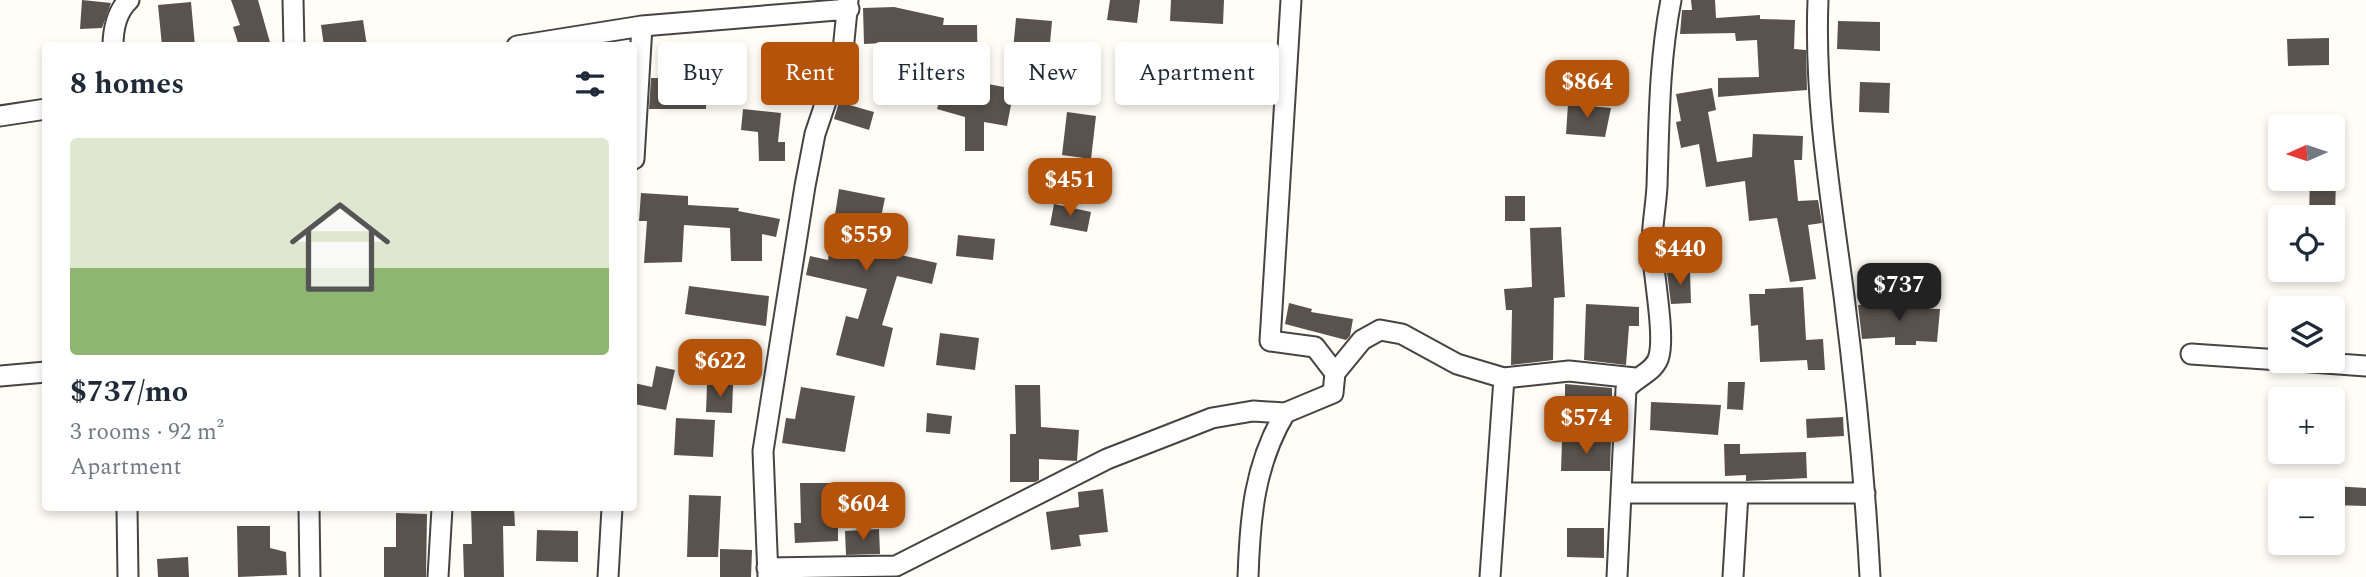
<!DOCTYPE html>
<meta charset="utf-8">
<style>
body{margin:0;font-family:Spectral,serif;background:#f2f2f3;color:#1f2937;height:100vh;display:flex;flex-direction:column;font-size:26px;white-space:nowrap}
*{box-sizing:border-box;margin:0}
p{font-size:23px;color:#747a83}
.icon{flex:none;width:38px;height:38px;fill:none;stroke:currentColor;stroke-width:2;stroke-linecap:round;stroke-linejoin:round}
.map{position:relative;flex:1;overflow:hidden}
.panel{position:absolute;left:42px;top:42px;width:595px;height:469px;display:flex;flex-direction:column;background:#fff;border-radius:7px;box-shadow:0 4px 10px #0003}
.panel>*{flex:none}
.banner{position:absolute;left:658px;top:42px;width:665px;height:63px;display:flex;gap:14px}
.needle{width:46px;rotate:267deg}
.buttons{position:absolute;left:2268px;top:114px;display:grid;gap:14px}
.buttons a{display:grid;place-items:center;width:77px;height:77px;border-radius:7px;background:#fff;box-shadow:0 4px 10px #0003;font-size:35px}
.price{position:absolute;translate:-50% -60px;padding:0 16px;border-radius:14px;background:#b45309;color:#fff;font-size:23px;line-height:46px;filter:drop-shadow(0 2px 4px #0008)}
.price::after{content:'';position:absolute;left:50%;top:42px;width:21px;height:16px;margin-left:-10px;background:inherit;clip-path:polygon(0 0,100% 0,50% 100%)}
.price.on{background:#222;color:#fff}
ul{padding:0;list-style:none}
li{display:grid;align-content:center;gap:14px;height:371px;padding:0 28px}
li span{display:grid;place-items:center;height:217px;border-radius:7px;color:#555}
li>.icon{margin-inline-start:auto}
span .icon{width:126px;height:126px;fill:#fffc;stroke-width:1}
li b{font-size:30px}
h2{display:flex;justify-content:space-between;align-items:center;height:84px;padding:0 28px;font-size:30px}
.pill{padding:0 24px;border-radius:7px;background:#fff;box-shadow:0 4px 10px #0003;font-size:24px;line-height:63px}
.pill.on{background:#b45309;color:#fff}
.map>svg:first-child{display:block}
.building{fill:#5a524d}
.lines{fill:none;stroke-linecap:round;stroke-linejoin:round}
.street-casing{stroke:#444;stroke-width:23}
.street{stroke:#fff;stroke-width:19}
</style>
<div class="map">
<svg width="2366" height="577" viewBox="0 0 2366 577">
<rect width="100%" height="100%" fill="#fffdf5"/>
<path class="building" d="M 82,0 L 111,3 L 102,28 L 80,29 Z
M 231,0 L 258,0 L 271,46 L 239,46 L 233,27 L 240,25 Z
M 1110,0 L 1140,0 L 1137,23 L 1107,20 Z
M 1171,0 L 1224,0 L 1223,24 L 1170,21 Z
M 1691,0 L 1715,0 L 1716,18 L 1760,15 L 1760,19 L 1795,20 L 1794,49 L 1806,50 L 1807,90 L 1718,97 L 1718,78 L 1759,77 L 1757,40 L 1736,41 L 1735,33 L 1680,34 L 1682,10 L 1692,10 Z
M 191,2 L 195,46 L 162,46 L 158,5 Z
M 894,7 L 944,18 L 943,25 L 977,25 L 978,82 L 1014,89 L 1007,126 L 984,122 L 984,151 L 965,151 L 965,117 L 937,109 L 949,67 L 902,59 L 905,42 L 864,44 L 863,8 Z
M 1016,18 L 1052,21 L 1047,76 L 1011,72 Z
M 363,20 L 367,46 L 324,46 L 321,25 Z
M 1838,21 L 1880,22 L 1880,51 L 1837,49 Z
M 2329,38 L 2329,65 L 2288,66 L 2287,39 Z
M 687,51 L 718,51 L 718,73 L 706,73 L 706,109 L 649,109 L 651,78 L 687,78 Z
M 1860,82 L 1890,83 L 1889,113 L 1859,112 Z
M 1712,88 L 1716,110 L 1708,112 L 1717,162 L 1752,157 L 1753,134 L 1803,136 L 1802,160 L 1794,160 L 1798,201 L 1818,200 L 1822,223 L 1808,225 L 1816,279 L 1790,282 L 1777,218 L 1749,221 L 1745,181 L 1706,187 L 1699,144 L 1681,148 L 1676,122 L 1681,121 L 1676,94 Z
M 839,102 L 874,112 L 869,130 L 834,119 Z
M 1568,104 L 1611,108 L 1605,137 L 1566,134 Z
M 743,109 L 781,113 L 778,142 L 785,142 L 785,161 L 759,161 L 758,132 L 741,130 Z
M 1067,112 L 1096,116 L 1091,159 L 1062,155 Z
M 2310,178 L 2336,178 L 2335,217 L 2309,217 Z
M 839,189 L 885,198 L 877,237 L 898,241 L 896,254 L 937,263 L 932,284 L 897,276 L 882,325 L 893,328 L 884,367 L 836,355 L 846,316 L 858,319 L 867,289 L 806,275 L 810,256 L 828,260 Z
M 641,193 L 688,196 L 688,205 L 739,208 L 738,211 L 780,219 L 776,237 L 762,234 L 762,261 L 731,261 L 730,228 L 684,225 L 682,262 L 644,263 L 647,221 L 639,221 Z
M 1505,196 L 1525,196 L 1525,221 L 1505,221 Z
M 1054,204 L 1091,212 L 1087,232 L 1050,225 Z
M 1561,227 L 1565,297 L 1554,298 L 1553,360 L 1511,365 L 1512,310 L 1506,310 L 1504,289 L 1532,287 L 1530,228 Z
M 958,235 L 995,239 L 993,260 L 956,256 Z
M 1667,272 L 1690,272 L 1691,303 L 1671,304 Z
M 689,286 L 769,296 L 766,326 L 685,314 Z
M 1803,287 L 1806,340 L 1823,339 L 1825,370 L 1808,370 L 1807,360 L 1760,362 L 1758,325 L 1751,326 L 1749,294 L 1765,294 L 1765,289 Z
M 1891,302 L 1892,308 L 1940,309 L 1937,342 L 1916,341 L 1916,345 L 1895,345 L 1895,337 L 1862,339 L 1858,305 Z
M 1289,303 L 1312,309 L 1311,312 L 1353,319 L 1350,336 L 1346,340 L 1285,324 Z
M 1586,304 L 1639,307 L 1639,326 L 1629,326 L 1626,365 L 1584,360 Z
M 940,333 L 979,338 L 975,370 L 936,365 Z
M 656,366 L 675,370 L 666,410 L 634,404 L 634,383 L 652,387 Z
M 1728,382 L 1745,382 L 1743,410 L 1727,409 Z
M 1565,384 L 1612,388 L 1612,411 L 1565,411 Z
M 707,385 L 733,385 L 732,413 L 706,412 Z
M 1015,385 L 1040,385 L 1041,427 L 1079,430 L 1077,461 L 1039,459 L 1039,480 L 1035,482 L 1010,482 L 1010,434 L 1016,434 Z
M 801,387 L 855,396 L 845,452 L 782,443 L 786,418 L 795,419 Z
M 1651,402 L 1721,405 L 1718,435 L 1650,430 Z
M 927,413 L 952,416 L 950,434 L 926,432 Z
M 1843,417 L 1844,436 L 1807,438 L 1806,419 Z
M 676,418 L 715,420 L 713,457 L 674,455 Z
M 1562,440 L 1611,440 L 1610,471 L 1561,471 Z
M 1724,444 L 1740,444 L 1740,454 L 1806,452 L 1807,478 L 1746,481 L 1746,475 L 1725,476 Z
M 800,483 L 838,483 L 838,541 L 795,543 L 794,523 L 801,523 Z
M 2333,486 L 2366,488 L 2366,506 L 2333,505 Z
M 1103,489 L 1108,532 L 1079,535 L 1081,546 L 1051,550 L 1046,512 L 1079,507 L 1078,492 Z
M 689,495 L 721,496 L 718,557 L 687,557 Z
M 471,508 L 514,508 L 515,526 L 503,526 L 504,577 L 464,577 L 463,544 L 472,544 Z
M 396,513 L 427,514 L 426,577 L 384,577 L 384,547 L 396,547 Z
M 237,526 L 270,526 L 270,548 L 286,552 L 287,575 L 238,577 Z
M 1567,528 L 1604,528 L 1604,558 L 1567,557 Z
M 879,529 L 880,554 L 846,555 L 845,531 Z
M 537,530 L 578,531 L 578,562 L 536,561 Z
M 720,549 L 752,550 L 751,577 L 720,577 Z
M 188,557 L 189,577 L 158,577 L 157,559 Z"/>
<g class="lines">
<defs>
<path id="street" d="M 293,0 L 294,46
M 1818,0 C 1814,100 1831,198 1844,296 C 1856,390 1865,483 1870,577
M 113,46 C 113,30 117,11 129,0
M 517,46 L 642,26 L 849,9
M 0,116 L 46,109
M 634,159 L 642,26
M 2191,354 L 2280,360
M 2282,360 L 2366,366
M 1335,373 L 1362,340 L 1380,330 L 1402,334 L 1457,364 L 1504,378
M 0,376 L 46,372
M 1622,493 L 1865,493
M 127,508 L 128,577
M 309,508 L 310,577
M 767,568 L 896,566 L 1107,459 L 1212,418 L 1253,411 L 1285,413 L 1333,393 L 1335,373 L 1315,347 L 1270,341 L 1291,0
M 438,577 L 442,508
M 608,577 L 612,508
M 768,577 L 763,451 L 805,186 L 815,134 L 843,51 L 848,0
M 1248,577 C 1250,518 1254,465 1285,413
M 1490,577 L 1504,378 L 1569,371 L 1635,378
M 1617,577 L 1626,389 C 1636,377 1656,371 1659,356 C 1665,333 1653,273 1652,245 C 1652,225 1656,206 1657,186 C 1659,124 1659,61 1671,0
M 1733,577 L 1738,493"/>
</defs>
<use href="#street" class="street-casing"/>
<use href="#street" class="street"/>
</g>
</svg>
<div class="buttons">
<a><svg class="needle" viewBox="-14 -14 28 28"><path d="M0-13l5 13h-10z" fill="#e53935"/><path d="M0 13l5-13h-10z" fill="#747a83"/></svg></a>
<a><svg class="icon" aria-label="locate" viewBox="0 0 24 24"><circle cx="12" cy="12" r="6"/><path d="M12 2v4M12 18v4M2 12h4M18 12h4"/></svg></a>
<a><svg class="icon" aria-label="layers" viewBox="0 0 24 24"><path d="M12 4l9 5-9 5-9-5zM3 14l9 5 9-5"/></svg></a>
<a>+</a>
<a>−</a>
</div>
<b class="price" style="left:1587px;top:120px">$864</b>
<b class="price" style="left:1070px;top:218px">$451</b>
<b class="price" style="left:866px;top:273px">$559</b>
<b class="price" style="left:1680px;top:287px">$440</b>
<b class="price on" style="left:1899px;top:323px">$737</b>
<b class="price" style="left:720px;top:399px">$622</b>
<b class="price" style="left:1586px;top:456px">$574</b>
<b class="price" style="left:863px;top:542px">$604</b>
<div class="banner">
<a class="pill">Buy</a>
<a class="pill on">Rent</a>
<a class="pill">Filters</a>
<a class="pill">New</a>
<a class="pill">Apartment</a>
</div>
<section class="panel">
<h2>8 homes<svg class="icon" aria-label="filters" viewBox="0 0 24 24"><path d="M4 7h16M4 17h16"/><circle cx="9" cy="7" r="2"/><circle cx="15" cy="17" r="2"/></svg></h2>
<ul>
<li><span style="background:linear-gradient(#dfe7d0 60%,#8fb573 0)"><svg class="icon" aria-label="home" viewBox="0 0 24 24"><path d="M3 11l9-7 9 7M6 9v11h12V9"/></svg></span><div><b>$737/mo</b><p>3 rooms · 92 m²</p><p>Apartment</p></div></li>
</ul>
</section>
</div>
